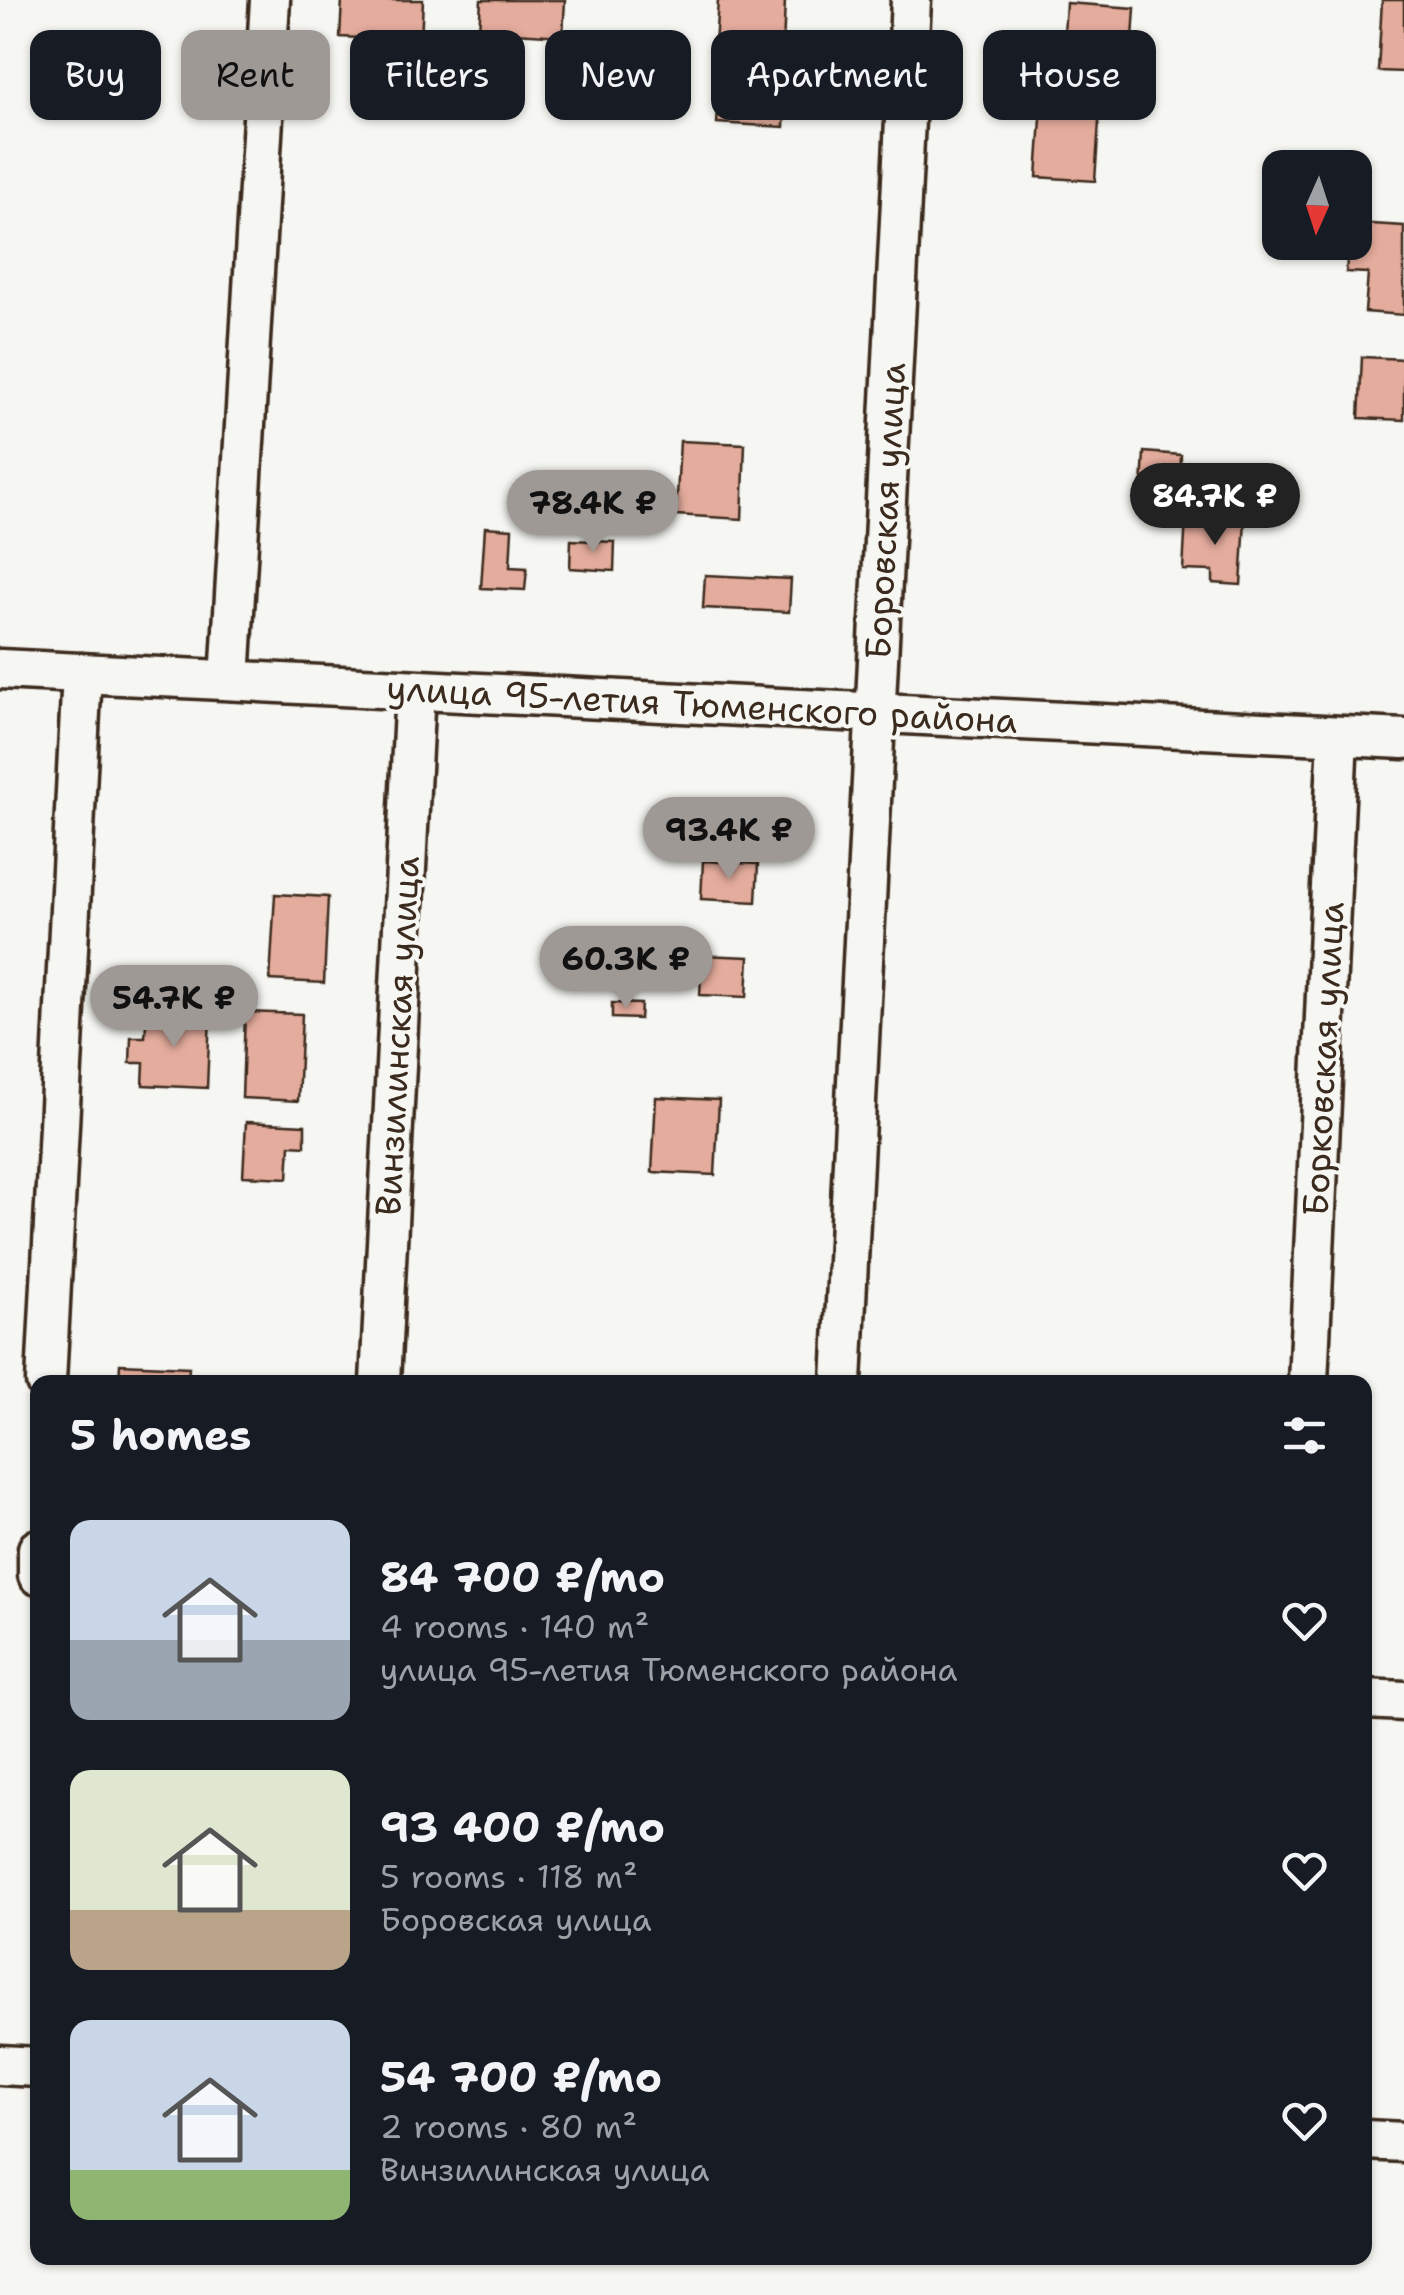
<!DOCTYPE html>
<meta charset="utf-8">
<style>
body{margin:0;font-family:"Shantell Sans",sans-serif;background:#242831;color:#f1f3f6;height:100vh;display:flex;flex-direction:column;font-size:38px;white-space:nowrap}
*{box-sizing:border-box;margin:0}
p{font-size:32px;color:#9ea1a6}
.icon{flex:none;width:55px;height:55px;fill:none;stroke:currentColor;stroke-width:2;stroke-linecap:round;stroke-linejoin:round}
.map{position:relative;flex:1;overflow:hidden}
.panel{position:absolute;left:30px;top:1375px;width:1342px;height:890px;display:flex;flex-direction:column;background:#171b24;border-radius:20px;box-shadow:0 2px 8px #0004}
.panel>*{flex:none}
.top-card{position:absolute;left:30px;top:30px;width:1345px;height:90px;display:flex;gap:20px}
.needle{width:65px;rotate:183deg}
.fabs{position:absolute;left:1262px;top:150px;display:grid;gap:20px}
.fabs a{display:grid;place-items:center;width:110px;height:110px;border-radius:20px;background:#171b24;box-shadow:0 2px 8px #0004;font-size:50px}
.price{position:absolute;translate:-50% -85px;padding:0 22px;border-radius:35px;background:#9f9995;color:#111;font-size:32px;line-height:65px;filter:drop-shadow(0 2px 5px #0008)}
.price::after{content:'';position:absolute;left:50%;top:60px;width:30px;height:22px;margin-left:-15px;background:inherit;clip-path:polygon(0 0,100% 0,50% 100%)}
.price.on{background:#222;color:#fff}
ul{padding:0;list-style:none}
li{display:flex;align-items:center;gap:30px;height:250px;padding:0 40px}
li span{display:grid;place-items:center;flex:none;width:280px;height:200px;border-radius:20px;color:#555}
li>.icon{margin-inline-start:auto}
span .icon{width:120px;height:120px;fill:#fffc;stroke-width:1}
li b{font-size:42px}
h2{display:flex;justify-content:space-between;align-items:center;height:120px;padding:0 40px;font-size:42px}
.pill{padding:0 35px;border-radius:20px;background:#171b24;box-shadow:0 2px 8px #0004;font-size:35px;line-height:90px}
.pill.on{background:#9f9995;color:#111}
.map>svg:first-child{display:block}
.building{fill:#e4ac9d;stroke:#3b2a1e;stroke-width:2.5}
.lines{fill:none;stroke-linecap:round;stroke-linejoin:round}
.street-casing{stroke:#3b2a1e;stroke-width:45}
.street{stroke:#f6f6f2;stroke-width:38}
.labels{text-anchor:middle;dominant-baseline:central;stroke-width:8;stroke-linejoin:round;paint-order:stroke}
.street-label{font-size:35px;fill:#3b2a1e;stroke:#f6f6f2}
</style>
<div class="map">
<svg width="1404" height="2295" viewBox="0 0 1404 2295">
<rect width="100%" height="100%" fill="#f6f6f2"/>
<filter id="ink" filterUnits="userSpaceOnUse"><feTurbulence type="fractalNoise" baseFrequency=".01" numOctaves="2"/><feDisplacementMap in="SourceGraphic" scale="20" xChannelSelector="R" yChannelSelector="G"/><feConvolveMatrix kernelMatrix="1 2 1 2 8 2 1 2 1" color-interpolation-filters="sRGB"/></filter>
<g filter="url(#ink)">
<path class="building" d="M 342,0 L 423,0 L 421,41 L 340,37 Z
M 481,0 L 565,0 L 563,36 L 479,31 Z
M 718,0 L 785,0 L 783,49 L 715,45 Z
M 1382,0 L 1404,0 L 1404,72 L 1378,71 Z
M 1066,3 L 1135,8 L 1132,54 L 1063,49 Z
M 720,83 L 786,86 L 784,127 L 717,123 Z
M 1042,104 L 1100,107 L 1095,181 L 1037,177 Z
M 1355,223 L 1404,226 L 1404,315 L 1365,312 L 1368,273 L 1346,272 L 1348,248 L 1316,246 L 1317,242 L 1355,242 Z
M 1362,357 L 1404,359 L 1404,420 L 1359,418 Z
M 680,441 L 745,444 L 742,519 L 676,515 Z
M 1144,452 L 1181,455 L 1180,490 L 1142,488 Z
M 1186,517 L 1245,520 L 1241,585 L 1213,583 L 1213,571 L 1183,570 Z
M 485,527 L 512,529 L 510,567 L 527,568 L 525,590 L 481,588 Z
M 571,540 L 615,542 L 614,571 L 570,568 Z
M 705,575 L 791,579 L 789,612 L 703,608 Z
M 703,861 L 758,864 L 756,902 L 701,899 Z
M 275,894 L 328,897 L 324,983 L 270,980 Z
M 702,955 L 749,957 L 747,997 L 700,995 Z
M 612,1003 L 641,1004 L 640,1019 L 612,1018 Z
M 147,1011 L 210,1014 L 207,1088 L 143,1085 L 144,1063 L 130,1063 L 131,1037 L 145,1037 Z
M 245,1012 L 302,1014 L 298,1101 L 242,1098 Z
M 656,1097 L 719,1100 L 715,1175 L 652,1172 Z
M 246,1122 L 305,1125 L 305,1146 L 290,1145 L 288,1178 L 243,1176 Z
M 120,1364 L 189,1367 L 188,1382 L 119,1382 Z"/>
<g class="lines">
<defs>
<path id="street" d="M 0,669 L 1404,739
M 230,680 L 270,0
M 46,1382 L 82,673
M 380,1382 L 415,690
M 842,1382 L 911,0
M 1308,1382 L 1338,736
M 38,1549 L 38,1575
M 1365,1699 L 1404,1701
M 0,2065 L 38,2067
M 1365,2140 L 1404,2142"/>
</defs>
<use href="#street" class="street-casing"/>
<use href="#street" class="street"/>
</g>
</g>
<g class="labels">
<g class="street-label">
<text transform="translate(885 511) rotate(-87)">Боровская улица</text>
<text transform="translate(702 704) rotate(3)">улица 95-летия Тюменского района</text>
<text transform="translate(397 1036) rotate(-87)">Винзилинская улица</text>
<text transform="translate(1323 1059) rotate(-87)">Борковская улица</text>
</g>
</g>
</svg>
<div class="fabs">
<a><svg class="needle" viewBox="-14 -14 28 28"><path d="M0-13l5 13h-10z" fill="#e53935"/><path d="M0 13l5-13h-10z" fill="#9ea1a6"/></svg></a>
</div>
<b class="price on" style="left:1215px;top:548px">84.7K ₽</b>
<b class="price" style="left:593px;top:555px">78.4K ₽</b>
<b class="price" style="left:729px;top:882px">93.4K ₽</b>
<b class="price" style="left:626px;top:1011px">60.3K ₽</b>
<b class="price" style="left:174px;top:1050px">54.7K ₽</b>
<div class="top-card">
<a class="pill">Buy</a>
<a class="pill on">Rent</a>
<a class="pill">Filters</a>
<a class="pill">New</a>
<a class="pill">Apartment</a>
<a class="pill">House</a>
</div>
<section class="panel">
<h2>5 homes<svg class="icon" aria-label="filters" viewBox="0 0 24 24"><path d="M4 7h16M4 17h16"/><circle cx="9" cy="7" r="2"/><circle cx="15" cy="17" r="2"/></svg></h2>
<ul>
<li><span style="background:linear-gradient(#c9d6e8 60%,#9aa5b1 0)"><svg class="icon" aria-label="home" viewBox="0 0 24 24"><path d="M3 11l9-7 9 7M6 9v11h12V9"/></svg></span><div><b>84 700 ₽/mo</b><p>4 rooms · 140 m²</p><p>улица 95-летия Тюменского района</p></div><svg class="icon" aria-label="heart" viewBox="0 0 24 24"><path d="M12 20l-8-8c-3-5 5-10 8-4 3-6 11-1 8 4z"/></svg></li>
<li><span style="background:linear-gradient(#dfe7d0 70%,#b9a48a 0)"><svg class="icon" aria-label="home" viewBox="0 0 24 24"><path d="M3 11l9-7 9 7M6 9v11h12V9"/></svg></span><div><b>93 400 ₽/mo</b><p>5 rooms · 118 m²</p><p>Боровская улица</p></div><svg class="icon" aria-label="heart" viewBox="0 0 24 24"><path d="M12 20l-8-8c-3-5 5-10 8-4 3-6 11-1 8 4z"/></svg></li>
<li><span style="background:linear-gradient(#c9d6e8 75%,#8fb573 0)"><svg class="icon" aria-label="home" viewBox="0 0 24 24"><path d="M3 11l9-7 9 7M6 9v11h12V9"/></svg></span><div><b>54 700 ₽/mo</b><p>2 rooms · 80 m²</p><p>Винзилинская улица</p></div><svg class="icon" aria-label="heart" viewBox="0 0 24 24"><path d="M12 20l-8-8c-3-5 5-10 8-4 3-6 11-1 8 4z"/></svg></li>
</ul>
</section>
</div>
